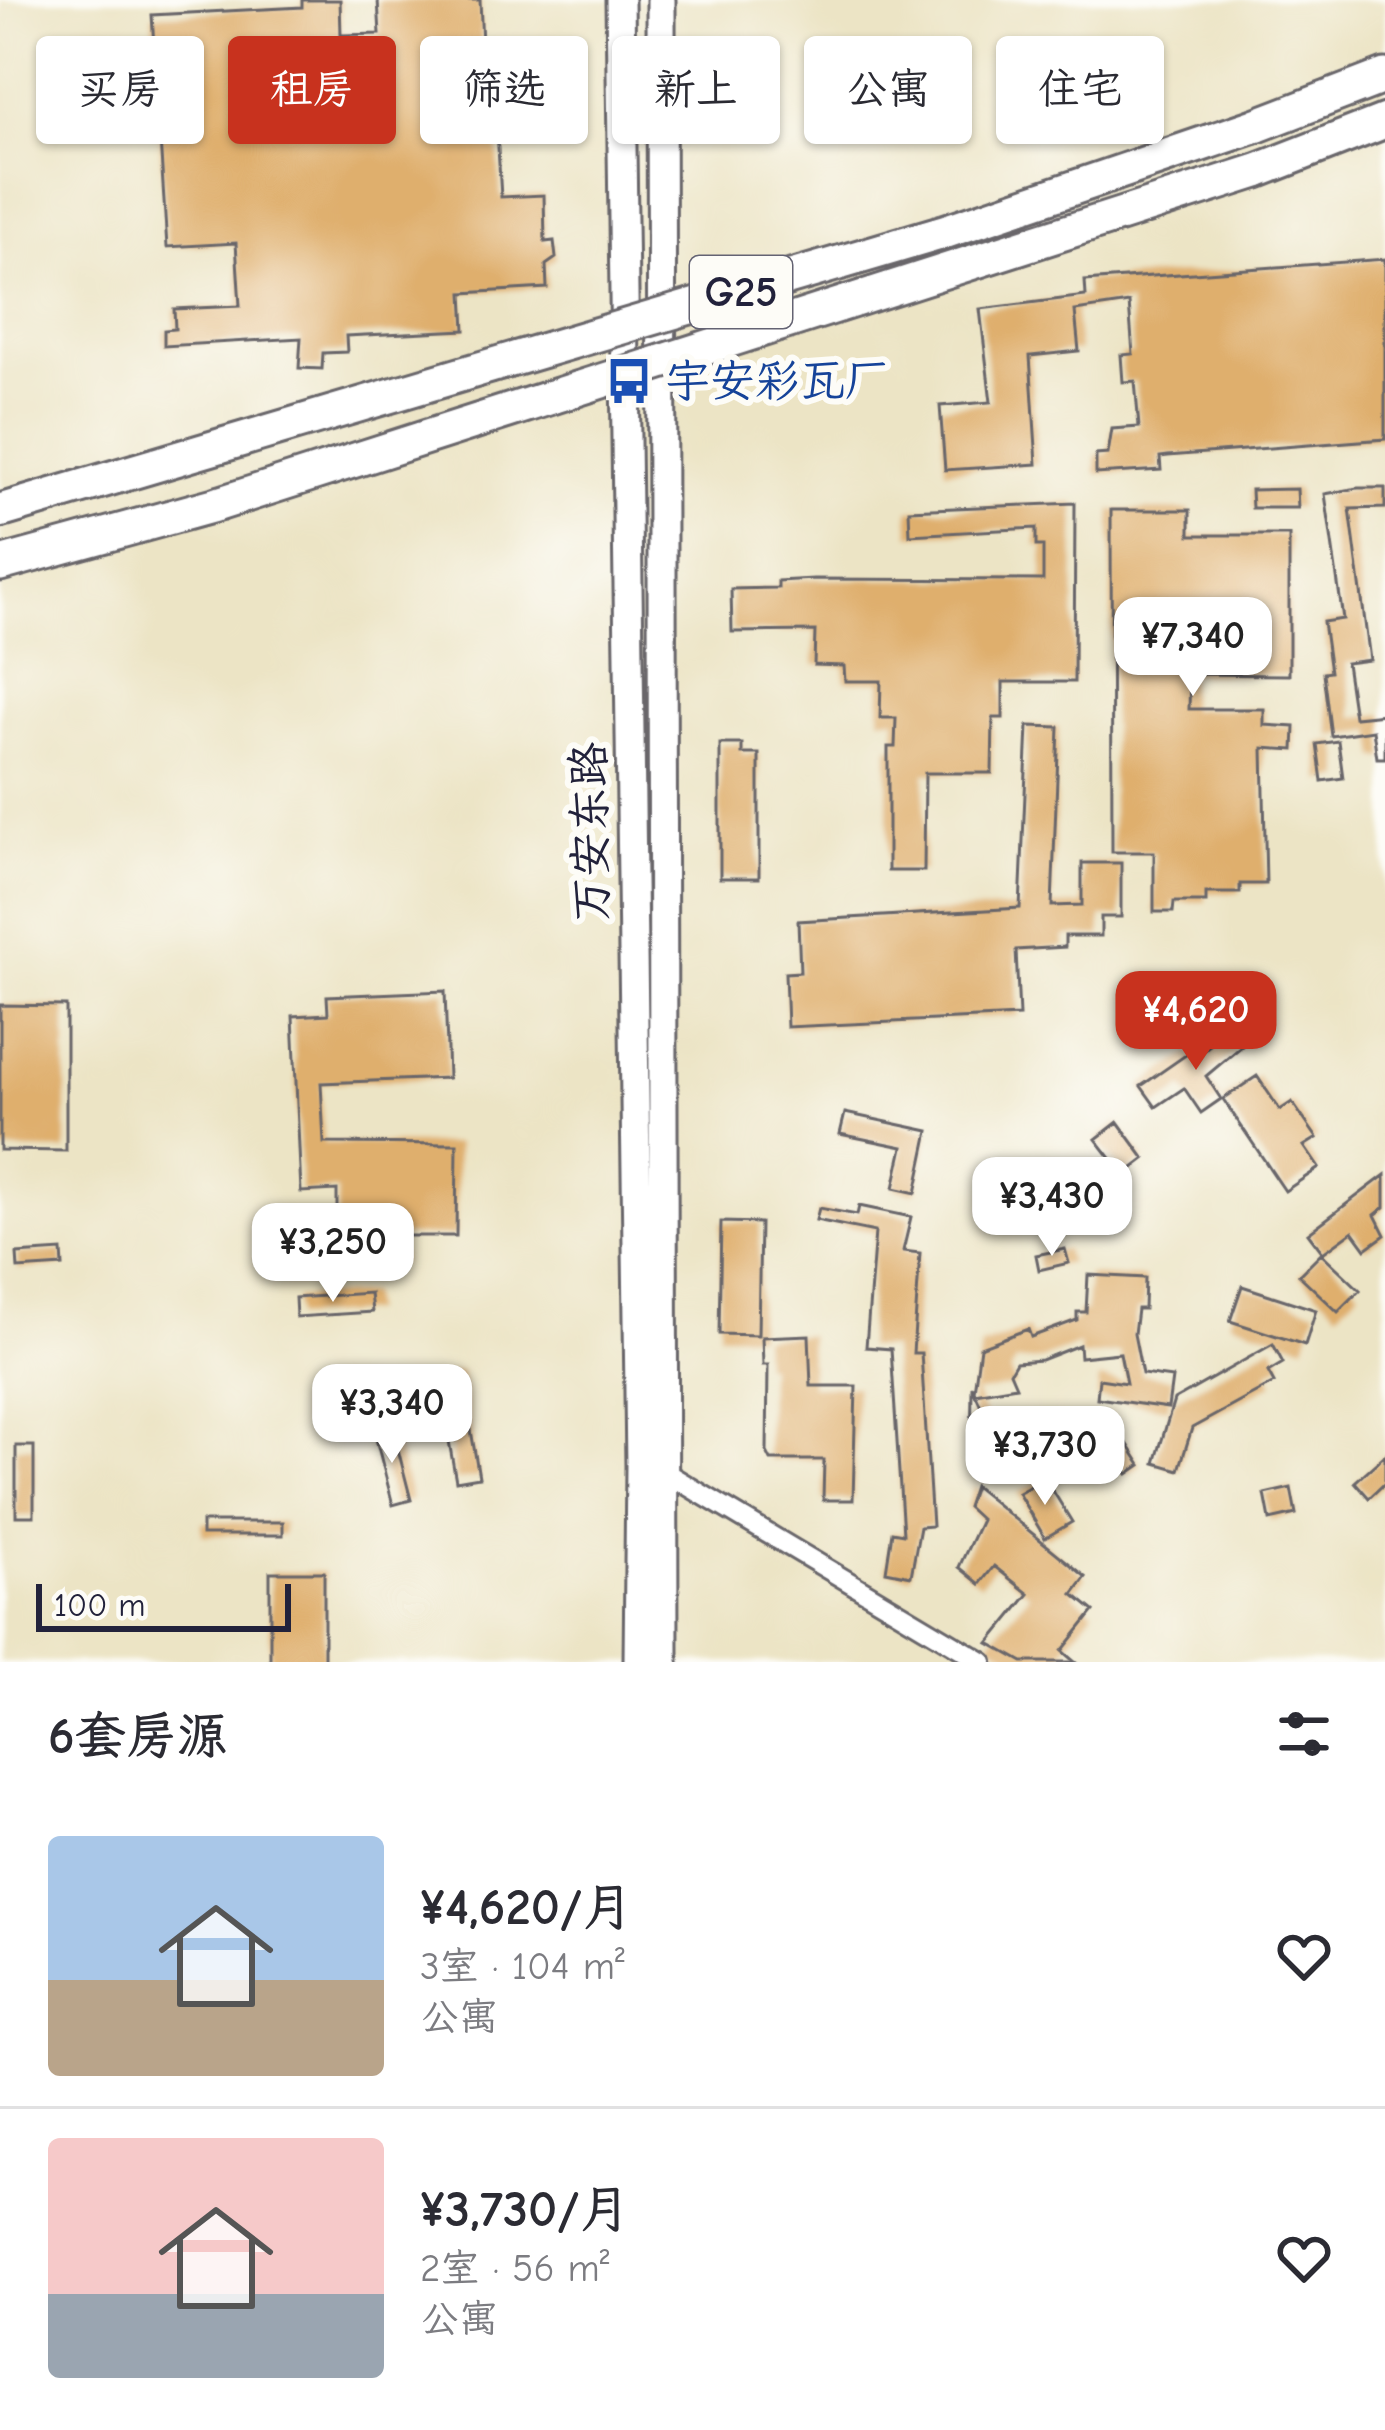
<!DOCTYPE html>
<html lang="zh">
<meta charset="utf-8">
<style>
body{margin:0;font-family:"Comic Neue","LXGW WenKai TC",sans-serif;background:#f2f2f3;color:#2b2b33;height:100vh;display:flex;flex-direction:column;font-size:45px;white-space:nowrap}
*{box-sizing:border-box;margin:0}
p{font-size:39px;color:#7c7c81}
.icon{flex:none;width:66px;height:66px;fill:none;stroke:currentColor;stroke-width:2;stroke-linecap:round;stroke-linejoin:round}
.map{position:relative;height:1662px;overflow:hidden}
.details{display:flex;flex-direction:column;background:#fff;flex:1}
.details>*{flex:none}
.hud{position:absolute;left:36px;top:36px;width:1314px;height:108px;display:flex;gap:24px}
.scale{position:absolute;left:36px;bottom:30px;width:255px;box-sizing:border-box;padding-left:12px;border:6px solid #22223b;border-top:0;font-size:33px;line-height:42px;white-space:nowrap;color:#22223b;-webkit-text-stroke:9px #fdfcf7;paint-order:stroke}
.price{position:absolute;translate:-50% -102px;padding:0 27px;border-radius:24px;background:#fff;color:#222;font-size:39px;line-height:78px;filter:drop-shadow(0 3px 6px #0008)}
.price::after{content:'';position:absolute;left:50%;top:72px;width:36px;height:27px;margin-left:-18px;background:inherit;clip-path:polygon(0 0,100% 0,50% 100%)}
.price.active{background:#c8321e;color:#fff}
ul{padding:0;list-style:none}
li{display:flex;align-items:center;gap:36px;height:300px;padding:0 48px}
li+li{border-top:3px solid #e1e1e2}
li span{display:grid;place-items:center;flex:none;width:336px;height:240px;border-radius:12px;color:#555}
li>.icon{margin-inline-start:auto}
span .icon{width:144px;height:144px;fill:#fffc;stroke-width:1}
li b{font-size:51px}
h2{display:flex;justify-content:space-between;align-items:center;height:144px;padding:0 48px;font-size:51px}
.chip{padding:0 42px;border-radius:12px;background:#fff;box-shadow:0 3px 9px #0004;font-size:42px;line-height:108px}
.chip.active{background:#c8321e;color:#fff}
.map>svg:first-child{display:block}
.building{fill:#dfaf6d}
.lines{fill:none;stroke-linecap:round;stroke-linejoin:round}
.street-casing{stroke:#69666b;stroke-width:24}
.secondary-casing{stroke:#69666b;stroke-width:33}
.highway-casing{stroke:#69666b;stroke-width:39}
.street{stroke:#fff;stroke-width:18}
.secondary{stroke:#fff;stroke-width:27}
.highway{stroke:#fff;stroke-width:33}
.highway-bridge-casing{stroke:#69666b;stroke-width:39;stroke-linecap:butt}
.highway-bridge{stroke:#fff;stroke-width:33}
.labels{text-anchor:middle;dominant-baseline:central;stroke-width:12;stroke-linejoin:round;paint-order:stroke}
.shield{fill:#fdfcf7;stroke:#646373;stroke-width:3}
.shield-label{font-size:42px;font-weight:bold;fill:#22223b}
.transit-label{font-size:45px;fill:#164399;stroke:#fdfcf7;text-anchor:start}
.street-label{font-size:45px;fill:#22223b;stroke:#fdfcf7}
</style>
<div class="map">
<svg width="1385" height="1662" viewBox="0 0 1385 1662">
<rect width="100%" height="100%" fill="#fdfcf7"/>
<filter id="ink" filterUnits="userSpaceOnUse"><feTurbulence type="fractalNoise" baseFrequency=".00833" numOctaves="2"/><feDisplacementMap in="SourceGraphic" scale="24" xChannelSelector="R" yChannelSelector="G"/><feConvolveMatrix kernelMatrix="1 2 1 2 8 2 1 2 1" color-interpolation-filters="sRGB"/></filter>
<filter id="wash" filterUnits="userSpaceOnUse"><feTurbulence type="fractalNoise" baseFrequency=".004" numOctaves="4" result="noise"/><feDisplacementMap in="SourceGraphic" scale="48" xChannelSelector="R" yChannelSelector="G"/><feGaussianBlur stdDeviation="2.7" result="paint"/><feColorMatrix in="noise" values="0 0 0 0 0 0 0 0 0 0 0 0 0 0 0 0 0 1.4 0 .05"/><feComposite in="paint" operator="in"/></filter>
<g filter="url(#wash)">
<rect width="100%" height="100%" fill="#ece4c5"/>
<g id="blocks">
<path class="building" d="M 302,0 L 340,0 L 341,35 L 380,34 L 378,0 L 480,0 L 483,66 L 493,66 L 501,197 L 544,195 L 545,242 L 554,241 L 556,258 L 546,265 L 547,288 L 463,293 L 465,330 L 346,336 L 347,352 L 323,353 L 322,369 L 299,368 L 301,338 L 164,346 L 164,330 L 175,329 L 174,309 L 240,306 L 236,243 L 167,247 L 152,15 L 302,7 Z
M 1385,259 L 1385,439 L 1168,456 L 1160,457 L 1161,470 L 1096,474 L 1096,455 L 1108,454 L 1112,429 L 1139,427 L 1135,381 L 1123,382 L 1121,355 L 1133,354 L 1129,303 L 1075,311 L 1079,351 L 1030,356 L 1037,464 L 945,470 L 940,406 L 991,402 L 980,309 L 1086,296 L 1085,281 Z
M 1358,488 L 1385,488 L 1385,508 L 1350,509 L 1370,660 L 1346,663 L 1354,717 L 1385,714 L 1385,758 L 1377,758 L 1373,730 L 1331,736 L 1323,673 L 1330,672 L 1323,622 L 1343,619 L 1325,494 Z
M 1297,489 L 1298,508 L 1252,508 L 1251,490 Z
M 1075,503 L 1074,682 L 1003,682 L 1003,718 L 993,718 L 992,773 L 925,773 L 924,871 L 888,871 L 888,747 L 895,747 L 896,718 L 880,718 L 881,681 L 845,681 L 844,666 L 814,665 L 815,631 L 732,632 L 731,589 L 778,588 L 778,581 L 814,579 L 1043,580 L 1043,546 L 1036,546 L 1036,528 L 910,535 L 909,510 Z
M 1111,510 L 1190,510 L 1190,535 L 1289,535 L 1289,675 L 1190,674 L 1189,709 L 1264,709 L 1264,725 L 1295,727 L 1294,750 L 1263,748 L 1266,884 L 1240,884 L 1240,893 L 1206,893 L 1206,902 L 1174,902 L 1173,912 L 1154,912 L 1154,852 L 1112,852 Z
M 1028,726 L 1059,727 L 1052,906 L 1082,905 L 1082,863 L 1121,863 L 1121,917 L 1101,917 L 1101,936 L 1065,936 L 1065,947 L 1016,950 L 1019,1016 L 787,1027 L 785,973 L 800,972 L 798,921 L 1020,908 Z
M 1338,741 L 1343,778 L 1322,781 L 1317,744 Z
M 720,744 L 742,744 L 742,754 L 759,754 L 759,878 L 720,878 Z
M 445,991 L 448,1078 L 321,1083 L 324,1143 L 457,1144 L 456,1236 L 402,1236 L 402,1263 L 356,1262 L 357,1236 L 337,1236 L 337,1190 L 301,1192 L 293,1016 L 328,1014 L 327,996 Z
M 0,1005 L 66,1006 L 66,1151 L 0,1150 Z
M 1247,1026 L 1254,1036 L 1206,1076 L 1221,1099 L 1201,1113 L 1184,1088 L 1156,1107 L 1141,1086 L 1190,1052 L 1194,1058 L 1222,1035 L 1225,1039 Z
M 1257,1076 L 1280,1110 L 1292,1102 L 1317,1138 L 1304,1146 L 1319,1168 L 1285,1191 L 1223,1099 Z
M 845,1113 L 929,1131 L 916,1193 L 894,1188 L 903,1147 L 840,1134 Z
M 1118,1122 L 1145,1159 L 1124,1175 L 1096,1139 Z
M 1385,1175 L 1385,1207 L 1375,1215 L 1385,1235 L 1366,1249 L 1353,1231 L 1323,1253 L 1308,1233 Z
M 859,1206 L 911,1217 L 903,1251 L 920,1253 L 913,1353 L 921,1353 L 932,1526 L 920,1527 L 911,1576 L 886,1571 L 892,1532 L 903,1534 L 891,1349 L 866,1347 L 875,1232 L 816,1220 L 819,1208 L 857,1215 Z
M 721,1222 L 760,1223 L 758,1335 L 719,1334 Z
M 1065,1249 L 1069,1263 L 1039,1270 L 1036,1255 Z
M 62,1251 L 63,1266 L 18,1269 L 17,1254 Z
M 1321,1253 L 1360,1290 L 1338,1312 L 1299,1275 Z
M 1088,1275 L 1145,1278 L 1144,1309 L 1137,1309 L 1134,1334 L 1142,1374 L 1172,1378 L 1168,1408 L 1097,1398 L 1099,1379 L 1126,1383 L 1120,1353 L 1080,1357 L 1079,1345 L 1041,1360 L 1016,1362 L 1010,1372 L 1016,1386 L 975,1393 L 989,1423 L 1006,1417 L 1023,1444 L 1002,1464 L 997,1456 L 971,1466 L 972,1386 L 974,1391 L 980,1347 L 1028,1329 L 1031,1337 L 1077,1320 L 1077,1312 L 1086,1312 Z
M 1242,1286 L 1316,1310 L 1305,1345 L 1230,1321 Z
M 370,1293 L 372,1312 L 296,1317 L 295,1298 Z
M 809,1335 L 811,1386 L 856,1386 L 853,1500 L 823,1500 L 824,1460 L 771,1460 L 767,1452 L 768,1365 L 763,1365 L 762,1337 Z
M 1273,1344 L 1283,1363 L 1268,1372 L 1274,1383 L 1192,1428 L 1179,1470 L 1155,1463 L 1174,1400 Z
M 461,1371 L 479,1477 L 456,1481 L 441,1395 L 424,1398 L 421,1378 Z
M 392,1426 L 411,1500 L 393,1505 L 374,1431 Z
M 1127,1443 L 1141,1465 L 1128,1474 L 1113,1451 Z
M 16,1446 L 34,1446 L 34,1516 L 16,1516 Z
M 1385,1455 L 1385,1483 L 1369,1498 L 1355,1482 Z
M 1045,1478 L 1072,1522 L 1045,1538 L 1018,1493 Z
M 974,1486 L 1086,1577 L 1073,1594 L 1094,1611 L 1062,1651 L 1075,1662 L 1023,1662 L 989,1643 L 1029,1594 L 994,1566 L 980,1584 L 959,1567 L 981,1520 L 967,1507 Z
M 1291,1488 L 1296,1514 L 1270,1520 L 1265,1494 Z
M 202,1522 L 283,1522 L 283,1535 L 202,1535 Z
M 270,1572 L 324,1572 L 324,1662 L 270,1662 Z"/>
</g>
</g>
<g filter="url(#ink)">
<use href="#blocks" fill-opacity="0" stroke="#69666b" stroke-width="3"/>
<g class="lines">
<defs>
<path id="street" d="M 658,1468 L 983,1662"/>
<path id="secondary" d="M 620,0 L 640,1466 L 638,1662
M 661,0 L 664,1662"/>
<path id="highway" d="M 1255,126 L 1385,76
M 1257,171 L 1385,121
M 0,511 L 223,445
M 0,564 L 218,504"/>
</defs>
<use href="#street" class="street-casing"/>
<use href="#secondary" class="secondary-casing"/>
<use href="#highway" class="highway-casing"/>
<use href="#street" class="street"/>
<use href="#secondary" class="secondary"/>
<use href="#highway" class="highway"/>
<defs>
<path id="highway-bridge" d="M 223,445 L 947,231 L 1255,126
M 218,504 L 1257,171"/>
</defs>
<use href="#highway-bridge" class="highway-bridge-casing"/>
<use href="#highway-bridge" class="highway-bridge"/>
</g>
</g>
<defs>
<symbol id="bus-bare" viewBox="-9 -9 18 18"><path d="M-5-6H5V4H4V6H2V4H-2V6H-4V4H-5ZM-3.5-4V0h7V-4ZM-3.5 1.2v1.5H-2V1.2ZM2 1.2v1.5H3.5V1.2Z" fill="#1a4fb4" stroke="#fdfcf7" stroke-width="2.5" paint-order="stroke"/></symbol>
</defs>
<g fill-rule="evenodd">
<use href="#bus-bare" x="596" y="348" width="66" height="66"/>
</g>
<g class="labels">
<rect class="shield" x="690" y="256" width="102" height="72" rx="9"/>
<g class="shield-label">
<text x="741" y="292">G25</text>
</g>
<g class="transit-label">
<text x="665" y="381">宇安彩瓦厂</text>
</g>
<g class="street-label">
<text transform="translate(590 832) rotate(-91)">万安东路</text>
</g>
</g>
</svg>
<div class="scale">100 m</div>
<b class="price" style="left:1193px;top:699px">¥7,340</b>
<b class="price active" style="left:1196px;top:1073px">¥4,620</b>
<b class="price" style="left:1052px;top:1259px">¥3,430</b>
<b class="price" style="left:333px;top:1305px">¥3,250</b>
<b class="price" style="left:392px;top:1466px">¥3,340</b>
<b class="price" style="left:1045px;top:1508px">¥3,730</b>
<div class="hud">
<a class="chip">买房</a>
<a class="chip active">租房</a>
<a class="chip">筛选</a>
<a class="chip">新上</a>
<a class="chip">公寓</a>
<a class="chip">住宅</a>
</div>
</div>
<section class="details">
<h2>6套房源<svg class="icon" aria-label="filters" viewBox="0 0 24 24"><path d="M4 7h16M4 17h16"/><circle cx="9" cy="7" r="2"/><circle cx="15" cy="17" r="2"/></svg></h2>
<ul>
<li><span style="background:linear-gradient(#a9c7e8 60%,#b9a48a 0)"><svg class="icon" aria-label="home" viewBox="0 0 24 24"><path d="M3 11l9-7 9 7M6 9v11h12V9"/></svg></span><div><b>¥4,620/月</b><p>3室 · 104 m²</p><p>公寓</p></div><svg class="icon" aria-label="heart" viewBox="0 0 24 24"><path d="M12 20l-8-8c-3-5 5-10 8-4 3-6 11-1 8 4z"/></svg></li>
<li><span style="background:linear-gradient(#f6c9c9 65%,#9aa5b1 0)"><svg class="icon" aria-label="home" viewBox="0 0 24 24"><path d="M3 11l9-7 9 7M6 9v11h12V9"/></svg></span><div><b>¥3,730/月</b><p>2室 · 56 m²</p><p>公寓</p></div><svg class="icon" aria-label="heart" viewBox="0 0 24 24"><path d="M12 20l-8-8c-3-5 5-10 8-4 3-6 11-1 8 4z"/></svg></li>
</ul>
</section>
